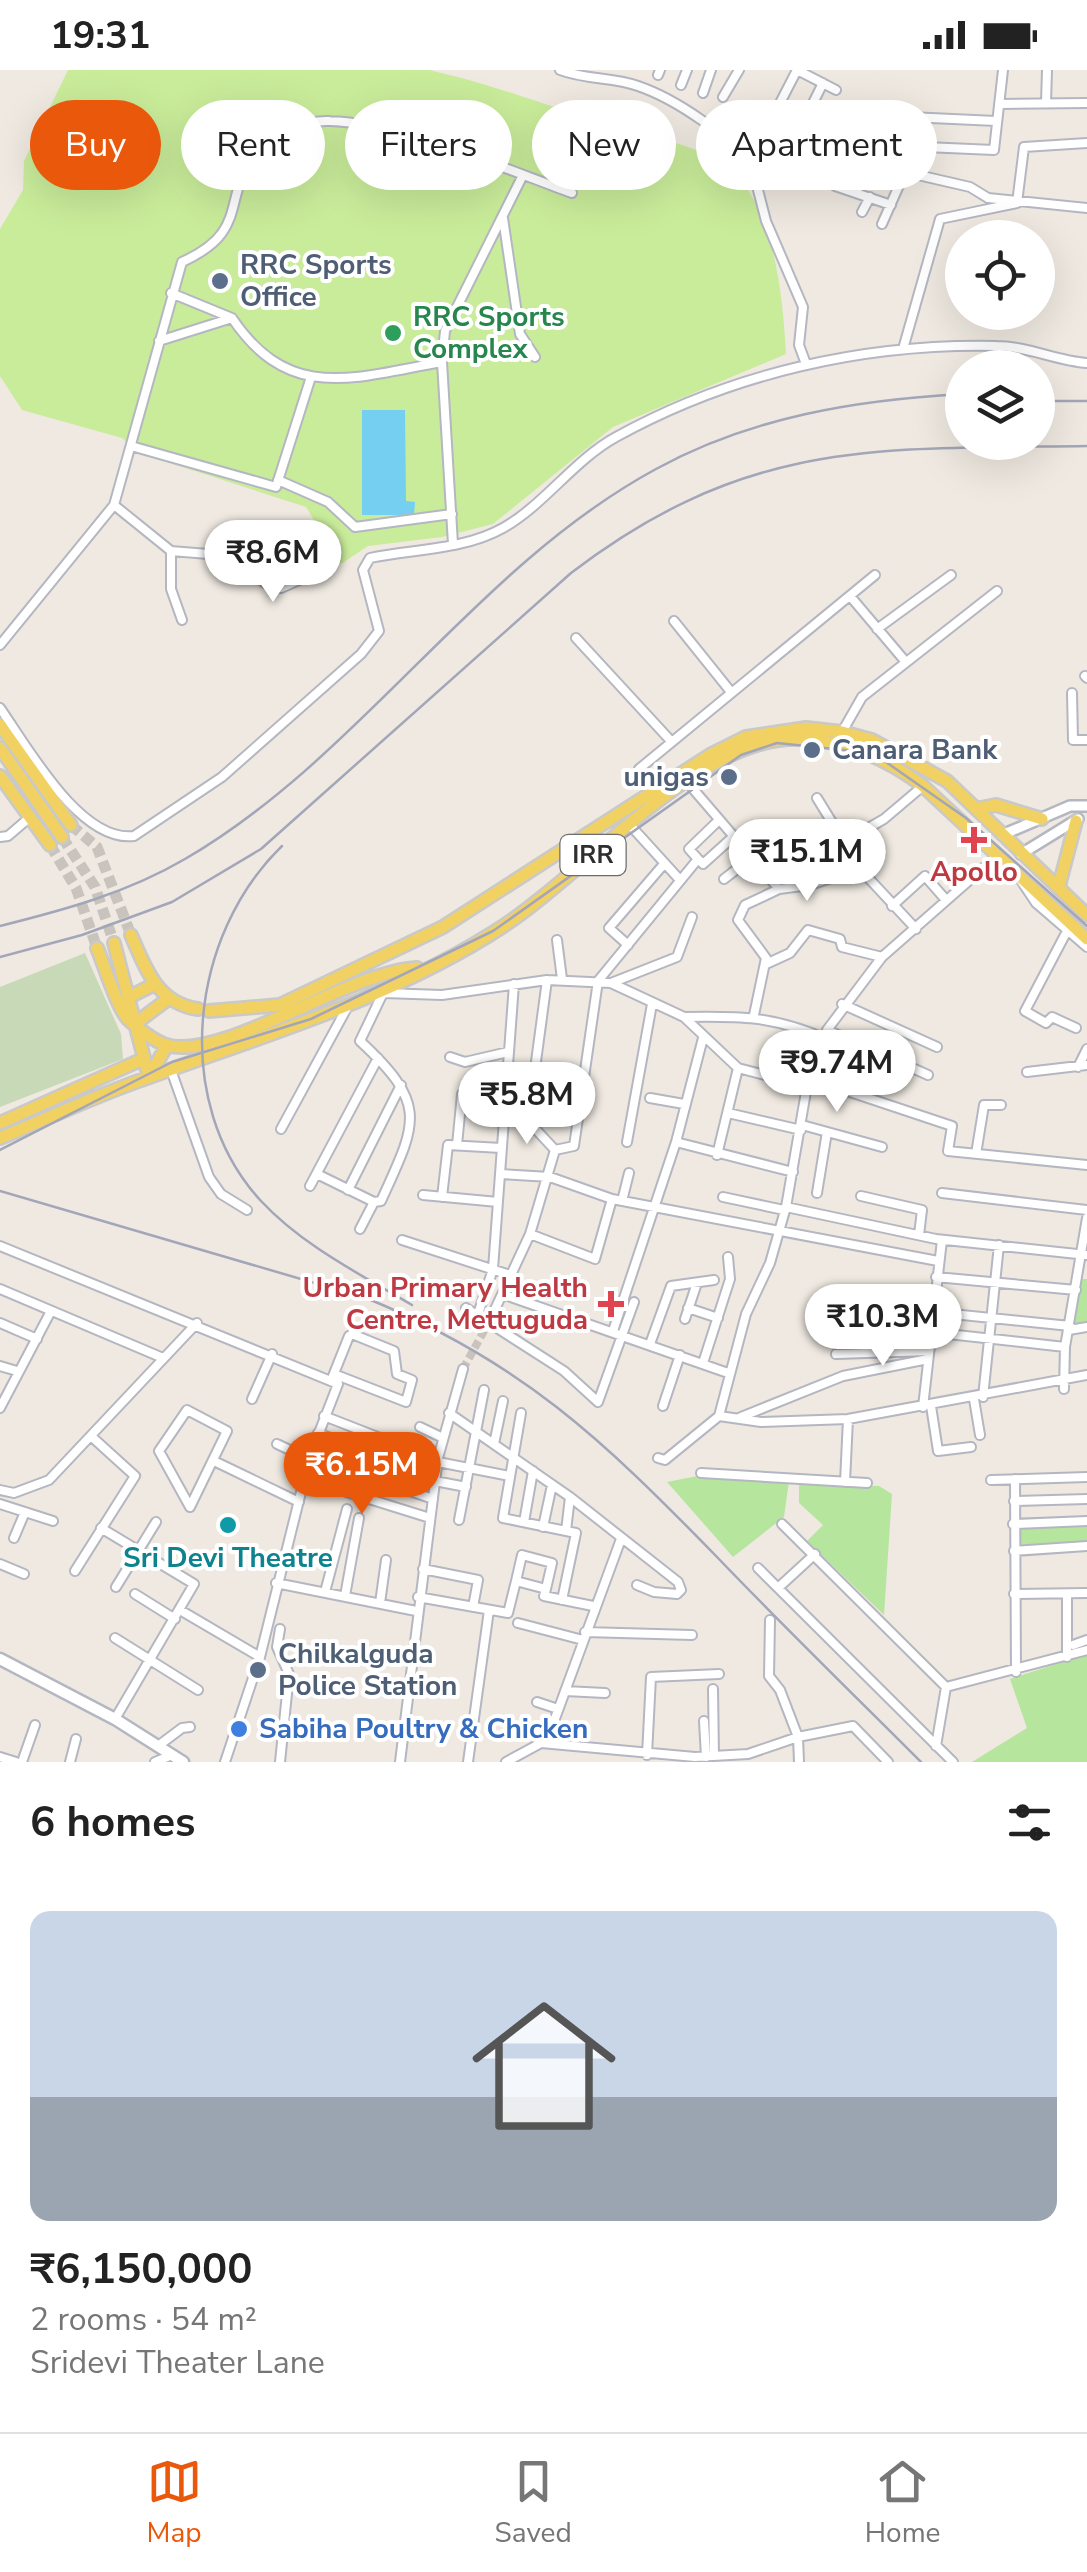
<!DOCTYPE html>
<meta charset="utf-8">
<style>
body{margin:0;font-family:"Nunito Sans",sans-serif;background:#f6f6f6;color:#222;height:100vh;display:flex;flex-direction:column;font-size:38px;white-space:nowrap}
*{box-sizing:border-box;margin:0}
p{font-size:32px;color:#767676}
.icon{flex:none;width:55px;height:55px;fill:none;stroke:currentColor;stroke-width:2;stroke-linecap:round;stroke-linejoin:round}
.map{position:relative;height:1692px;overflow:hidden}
.drawer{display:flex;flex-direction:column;background:#fff;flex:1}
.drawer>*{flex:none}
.guide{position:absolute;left:30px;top:30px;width:1028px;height:90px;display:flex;gap:20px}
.controls{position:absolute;left:945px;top:150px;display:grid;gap:20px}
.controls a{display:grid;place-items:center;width:110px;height:110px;border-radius:50%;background:#fff;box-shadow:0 10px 40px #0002;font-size:50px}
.price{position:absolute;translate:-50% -85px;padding:0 22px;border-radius:35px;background:#fff;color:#222;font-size:32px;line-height:65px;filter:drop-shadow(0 2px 5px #0008)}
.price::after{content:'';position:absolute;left:50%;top:60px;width:30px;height:22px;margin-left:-15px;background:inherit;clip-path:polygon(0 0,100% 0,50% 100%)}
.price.active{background:#ea580c;color:#fff}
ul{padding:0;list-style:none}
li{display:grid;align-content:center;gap:20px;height:530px;padding:0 30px}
li span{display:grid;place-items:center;height:310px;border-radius:20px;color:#555}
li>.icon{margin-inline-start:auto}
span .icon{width:180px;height:180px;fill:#fffc;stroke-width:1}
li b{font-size:42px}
h2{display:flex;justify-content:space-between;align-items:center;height:120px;padding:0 30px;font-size:42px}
.tag{padding:0 35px;border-radius:45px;background:#fff;box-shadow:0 10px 40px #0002;font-size:35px;line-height:90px}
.tag.active{background:#ea580c;color:#fff}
.status{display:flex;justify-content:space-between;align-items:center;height:70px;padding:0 50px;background:#fff;direction:ltr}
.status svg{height:28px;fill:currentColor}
.tabs{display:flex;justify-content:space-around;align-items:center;height:140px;border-top:2px solid #e0e0e0;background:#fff;font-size:28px;color:#767676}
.tabs a{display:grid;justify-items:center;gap:5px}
.tabs .active{color:#ea580c}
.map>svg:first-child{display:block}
.green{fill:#b6e59e}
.cemetery{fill:#c8d9b8}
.pitch{fill:#c9ec9a}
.water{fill:#75cff0}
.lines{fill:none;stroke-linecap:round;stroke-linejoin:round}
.minor-tunnel{stroke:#c8c4bd;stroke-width:8;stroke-dasharray:8 4;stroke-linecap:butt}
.primary-tunnel{stroke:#c8c4bd;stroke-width:11;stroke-dasharray:11 5.5;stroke-linecap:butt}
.minor-casing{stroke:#b4b7c1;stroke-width:12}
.tertiary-casing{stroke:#b4b7c1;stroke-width:14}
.secondary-casing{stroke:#b4b7c1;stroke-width:15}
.primary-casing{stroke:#c9c9c9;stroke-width:16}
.minor{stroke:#fff;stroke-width:8}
.tertiary{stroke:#fff;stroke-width:9}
.secondary{stroke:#fff;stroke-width:10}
.primary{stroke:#f2d163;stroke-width:11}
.rail{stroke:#a3a6b8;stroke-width:2.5}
.service-dot{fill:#5c6f8a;stroke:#fff;stroke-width:4}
.leisure-dot{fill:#2e9e5b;stroke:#fff;stroke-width:4}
.health-dot{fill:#e0444e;stroke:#fff;stroke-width:4}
.culture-dot{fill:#0f9aa8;stroke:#fff;stroke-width:4}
.shop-dot{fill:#3f7fe0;stroke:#fff;stroke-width:4}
.labels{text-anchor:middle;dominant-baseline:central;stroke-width:8;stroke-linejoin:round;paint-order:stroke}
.shield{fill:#fff;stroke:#6d6d6d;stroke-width:2.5}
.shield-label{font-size:25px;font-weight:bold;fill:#2e2e2e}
.service-label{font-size:28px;font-weight:bold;fill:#4e5e75;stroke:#fff;text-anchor:start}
.leisure-label{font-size:28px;font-weight:bold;fill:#27864d;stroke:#fff;text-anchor:start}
.health-label{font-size:28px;font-weight:bold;fill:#be3a42;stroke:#fff}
.culture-label{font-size:28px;font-weight:bold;fill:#0d838f;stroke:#fff}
.shop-label{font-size:28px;font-weight:bold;fill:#366cbe;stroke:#fff;text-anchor:start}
</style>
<div class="status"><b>19:31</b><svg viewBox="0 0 49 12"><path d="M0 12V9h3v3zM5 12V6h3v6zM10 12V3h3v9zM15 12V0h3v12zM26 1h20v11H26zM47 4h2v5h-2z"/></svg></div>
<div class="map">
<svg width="1087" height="1692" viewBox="0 0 1087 1692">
<rect width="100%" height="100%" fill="#efe9e1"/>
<path class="green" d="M 1078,1209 L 1087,1209 L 1087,1256 L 1069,1260 Z
M 703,1405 L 789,1411 L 784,1447 L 733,1487 L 667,1412 Z
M 799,1414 L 879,1416 L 892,1424 L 884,1545 L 807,1471 L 823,1455 L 799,1433 Z
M 1087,1451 L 1087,1476 L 1014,1481 L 1013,1454 Z
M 1087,1584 L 1087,1692 L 972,1692 L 1027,1658 L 1010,1609 Z"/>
<path class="cemetery" d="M 85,883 L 121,964 L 123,989 L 0,1037 L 0,917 Z"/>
<path class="pitch" d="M 68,0 L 429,0 C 492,14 551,37 613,56 C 654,69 708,74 739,108 C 776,151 783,230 786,284 L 613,357 L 493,454 L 442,467 L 368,476 L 341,494 L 306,437 L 139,383 L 122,368 L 22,340 L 0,306 L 0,159 L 23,120 L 24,91 Z"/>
<path class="water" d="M 362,340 L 405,340 L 406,431 L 415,432 L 414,445 L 362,445 Z"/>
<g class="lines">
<path class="minor-tunnel" d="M 463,1299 L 490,1250"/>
<path class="primary-tunnel" d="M 71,755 L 97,777 L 131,865
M 62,767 L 95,817 L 114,873
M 50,775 L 76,818 L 97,878"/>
<defs>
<path id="minor" d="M 560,0 C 586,10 613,7 638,16 C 682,31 724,66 759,95
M 797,0 L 836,20
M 658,5 L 660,0
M 681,15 L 687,0
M 703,23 L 711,0
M 723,27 L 739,0
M 1046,33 L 1047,0
M 999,34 L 1087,33
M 802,55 L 823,13
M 764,64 L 797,0
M 869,88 L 905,102 L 970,117 L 988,128 L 1087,138
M 786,96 L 759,83 L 758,120 L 766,151 L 803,237 L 799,275 L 806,294
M 817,96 L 828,49 L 902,76 L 994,80 L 1003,0
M 867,104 L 841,97 L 835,116 L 891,135
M 856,123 C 860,111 871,107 869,88 C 866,68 860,61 865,40 L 909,47 L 996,51
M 862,142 L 870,127
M 503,148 L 520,264 L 535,287
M 882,154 L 905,102
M 171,223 L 232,248
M 159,271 L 232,248 C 290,334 355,307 442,292
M 903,279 L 940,149 L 1017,133 L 1024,77 L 1087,73
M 131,376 L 276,417 L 311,307
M 278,410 L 328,432 L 355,457 L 452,444
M 114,435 L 171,481 L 171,519 L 182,550
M 453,474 L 442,292 L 445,261 L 523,105
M 171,481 L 208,484 L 242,496 L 265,513 L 281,518 L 299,510 L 302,500 L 286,468
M 850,526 L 905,591
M 674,551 L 731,622
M 877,559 L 951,505
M 576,568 L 670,670
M 0,575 L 114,435 L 182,192 C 250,161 221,131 255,83 C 269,63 307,50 330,51 C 396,52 508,100 572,123
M 1085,606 L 1087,608
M 1072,623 L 1073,670 L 1087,670
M 0,638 C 27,676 80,773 134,766 L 222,707 L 361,584 L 379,561 L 363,500 L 370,488 C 413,479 464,480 503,458 C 544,435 574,390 616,367 C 732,303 865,273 997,276 C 1027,276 1057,291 1087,293
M 842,662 L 862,627 L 997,521
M 688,713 L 779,819 L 810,815 L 861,798
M 654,723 L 639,699 L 875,505
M 817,728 L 844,772 L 884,749 L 923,716
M 630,755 L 680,810
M 0,767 L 8,766 L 29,748
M 844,772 L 861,800 L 916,859
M 747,782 L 782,759
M 698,789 L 689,779 L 718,751
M 724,809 L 751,788
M 1022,812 L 1036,833 L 1087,877
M 892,836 L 925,806 L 946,830
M 1067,861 L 1025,941 L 1046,953 L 1052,947 L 1076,958
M 557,870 L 562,909
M 628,875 L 609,858 L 664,794
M 766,894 L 790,883 L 808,860 L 840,869 L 842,877 L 882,887
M 611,913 L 677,887 L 692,847
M 384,923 L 442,925 L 547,910 L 611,913 L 684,947 L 738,998 L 807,1016
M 842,934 L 937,977
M 754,945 L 766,888 L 738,850 L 745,835 L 779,819
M 684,947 C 740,946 772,946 824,968
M 827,960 L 928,1005
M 450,987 L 465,992 L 508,982
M 1078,997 L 1087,979
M 171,1000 L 209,1107 L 221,1124 L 247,1140
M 1027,1002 L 1087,995
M 811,1009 L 952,1056 L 948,1081 L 1087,1095
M 650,1028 L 684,1034
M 728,1043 L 801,1060
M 802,1055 L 882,1077
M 281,1059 L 348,936
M 627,1072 L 652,934
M 676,1072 L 793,1102
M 457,1075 L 462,1024 L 504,1023
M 555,1080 L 574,1076 L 598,911 L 698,789 L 703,794 L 733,767
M 976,1084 L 984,1035 L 1001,1035
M 717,1085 L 738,998
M 317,1104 L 374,1132
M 500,1104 L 550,1107 L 612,1129 L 938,1191
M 310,1116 L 378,988
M 348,1120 L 401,1015
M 817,1123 L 827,1062
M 942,1123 L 1087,1140
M 423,1125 L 498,1132
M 861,1126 L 922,1140 L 919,1165
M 442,1127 L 448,1075 L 501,1078
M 723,1127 L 784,1140
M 622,1131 L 629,1103
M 786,1137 L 936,1169 L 1087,1185
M 360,1159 L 374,1132 L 381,1131 C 417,1052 429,1035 360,971 L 383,923
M 530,1164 L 595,1189 L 612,1129
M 402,1170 L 513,1206
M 0,1176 L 338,1314 L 310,1386 L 260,1587 L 225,1692
M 936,1207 L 1076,1220
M 0,1219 L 163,1288
M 505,1225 L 728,1303
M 466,1238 L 564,1301 L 598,1332 L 634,1232
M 688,1238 L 718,1248
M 933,1242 L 1070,1256
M 478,1244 L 493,1199 L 514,914
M 685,1249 L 697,1213
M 490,1250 L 530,1164 L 555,1080 L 528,1051 L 547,910
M 0,1253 L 37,1269
M 1069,1260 L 1087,1257
M 613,1261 L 676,1072 L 703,968
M 930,1262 L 1065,1277
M 650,1274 L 671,1216 L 714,1210
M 836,1284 L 929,1281
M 703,1293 L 730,1209 L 728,1187
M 0,1296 L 17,1301
M 331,1311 L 349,1266 L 352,1264 L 394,1281 L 397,1304 L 412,1310 L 406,1332 L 334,1304
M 1064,1319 L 1065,1277 L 1087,1148
M 983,1327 L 999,1175
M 252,1329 L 272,1284
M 974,1329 L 980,1365
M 663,1336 L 680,1285
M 931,1336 L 938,1381 L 971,1377
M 923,1337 L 942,1170
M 0,1338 L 51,1241
M 187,1340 L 227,1361 L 190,1437 L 159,1381 Z
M 449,1343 L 570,1427 L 678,1512 L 681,1520 L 677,1524 L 654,1522 L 637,1515
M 521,1343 L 503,1448 L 576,1463 L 562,1530
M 324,1346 L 434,1389
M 719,1346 L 761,1352 L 848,1349 L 1087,1305
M 741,1347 L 843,1306 L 928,1289
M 420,1357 L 443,1368
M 318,1363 L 356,1378
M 277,1374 L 309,1389
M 494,1374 L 503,1331
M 310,1386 L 433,1429
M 658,1388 L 665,1390 L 719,1346 L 746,1244 L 770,1193 L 786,1137 L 807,1016 L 827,960 L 882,887 L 997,786
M 214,1391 L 299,1432
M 438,1392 L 510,1406
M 701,1403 L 867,1413
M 305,1409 L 430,1448
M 1015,1409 L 1016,1602
M 991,1410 L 1087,1407
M 435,1411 L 466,1417
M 845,1412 L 848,1349
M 0,1420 L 14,1423 L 49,1410 L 197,1253
M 1014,1431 L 1087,1429
M 0,1434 L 53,1451
M 459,1450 L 484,1320
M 524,1452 L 533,1401
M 782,1454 L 946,1617
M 1013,1454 L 1087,1451
M 543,1457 L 552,1415
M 101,1458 L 194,1514 L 115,1649
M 566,1461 L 570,1427
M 14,1468 L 25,1442
M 1014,1481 L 1087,1476
M 0,1494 L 24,1504
M 758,1498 L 778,1518 L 815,1484
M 423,1499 L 478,1510 L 473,1537
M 75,1501 L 135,1406 L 92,1367
M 516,1511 L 522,1485 L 552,1493 L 546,1519
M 276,1513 L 416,1541
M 116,1517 L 156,1452
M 778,1518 L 953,1692
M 325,1522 L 347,1439
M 135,1524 L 175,1549
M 1014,1524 L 1087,1523
M 345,1526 L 359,1448
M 418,1527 L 508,1543 L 516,1511 L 546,1519 L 544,1526 L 593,1536
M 380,1533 L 386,1490
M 180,1540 L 260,1587
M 770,1550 L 769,1606 L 780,1620 L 798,1667 L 799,1692
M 518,1553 L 583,1570
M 585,1562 L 692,1565
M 115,1568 L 198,1620
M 1073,1575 L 1087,1570
M 1067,1587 L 1067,1524
M 713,1619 L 714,1686
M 565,1621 L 605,1623
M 537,1632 L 558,1639
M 704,1651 L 706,1687
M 541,1673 L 695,1687 L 748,1684 L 798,1667 L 853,1656 L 888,1692
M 158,1676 L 182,1658 L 190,1657
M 936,1676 L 946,1617 L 1087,1580
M 647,1685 L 651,1607 L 719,1604
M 0,1687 L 16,1692
M 22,1692 L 35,1655
M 70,1692 L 76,1669
M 155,1692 L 172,1685
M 280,1692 L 289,1604 L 277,1577 L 280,1559
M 400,1692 L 438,1388 L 463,1299
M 468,1692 L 489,1540
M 506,1692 L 541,1673 L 553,1654 L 621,1469"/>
<path id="tertiary" d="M 1002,765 L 1070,736 L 1087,736
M 1021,784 L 1078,749"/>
<path id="secondary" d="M 0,1589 L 115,1649 L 183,1692"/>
<path id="primary" d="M 0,655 L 71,755
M 0,678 L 62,767
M 0,706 L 50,775
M 976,739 L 996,735 L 1042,749
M 1059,816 L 1076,751
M 131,865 C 146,899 157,933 198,939
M 114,873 L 149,1007
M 97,878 C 104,894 117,938 128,949 C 137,958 154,971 166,975 C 221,992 350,901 417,898
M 129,927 L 155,914
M 209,941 L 280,935 L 443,857 L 710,685 L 746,667 L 806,658 L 842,662 L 872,670 L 947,711 L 1087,845
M 136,953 L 168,929
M 149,1007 L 167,975
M 0,1053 L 143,989
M 0,1068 C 49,1048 97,1025 147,1008 C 268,964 393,928 502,857 C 578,807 673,698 760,674 C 816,658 879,682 923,716 L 1087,869"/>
</defs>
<use href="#minor" class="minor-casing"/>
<use href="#tertiary" class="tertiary-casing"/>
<use href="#secondary" class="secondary-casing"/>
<use href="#primary" class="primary-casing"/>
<use href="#minor" class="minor"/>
<use href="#tertiary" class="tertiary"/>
<use href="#secondary" class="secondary"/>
<use href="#primary" class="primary"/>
<path class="rail" d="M 1038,331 L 1087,331
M 282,776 C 190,865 170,1032 261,1131 C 303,1176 360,1204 412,1235
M 0,856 C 64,840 127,823 185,789 C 362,686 475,497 656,399 C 751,347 856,330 962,324
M 0,887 L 82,865 L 172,832 L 261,779 L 571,503 C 748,368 877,379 1087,376
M 0,1080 L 172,992 L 311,949 L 493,861 L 741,685 L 777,673 L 873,683 L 966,748 L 1087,856
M 0,1121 L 366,1228 C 521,1291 603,1370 717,1487 C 784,1557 853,1624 921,1692"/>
</g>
<g class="service-dot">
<circle cx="220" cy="211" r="10"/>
<circle cx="812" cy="680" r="10"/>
<circle cx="729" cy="707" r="10"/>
<circle cx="258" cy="1600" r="10"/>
</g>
<circle class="leisure-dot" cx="393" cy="263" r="10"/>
<g class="health-dot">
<path d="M969 755h10v10h10v10h-10v10h-10v-10h-10v-10h10z"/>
<path d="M606 1219h10v10h10v10h-10v10h-10v-10h-10v-10h10z"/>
</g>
<circle class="culture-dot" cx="228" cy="1455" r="10"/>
<circle class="shop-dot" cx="239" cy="1659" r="10"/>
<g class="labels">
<rect class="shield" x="560.5" y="765" width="65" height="40" rx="8"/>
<g class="shield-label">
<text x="593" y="785">IRR</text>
</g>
<g class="service-label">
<text x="240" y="195">RRC Sports<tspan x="240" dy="32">Office</tspan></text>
<text x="832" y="680">Canara Bank</text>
<text x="709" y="707" text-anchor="end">unigas</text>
<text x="278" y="1584">Chilkalguda<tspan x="278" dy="32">Police Station</tspan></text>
</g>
<g class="leisure-label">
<text x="413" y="247">RRC Sports<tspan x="413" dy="32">Complex</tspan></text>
</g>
<g class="health-label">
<text x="974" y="802">Apollo</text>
<text x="588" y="1218" text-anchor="end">Urban Primary Health<tspan x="588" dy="32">Centre, Mettuguda</tspan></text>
</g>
<g class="culture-label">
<text x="228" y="1488">Sri Devi Theatre</text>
</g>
<g class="shop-label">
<text x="259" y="1659">Sabiha Poultry &amp; Chicken</text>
</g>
</g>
</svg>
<div class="controls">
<a><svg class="icon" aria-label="locate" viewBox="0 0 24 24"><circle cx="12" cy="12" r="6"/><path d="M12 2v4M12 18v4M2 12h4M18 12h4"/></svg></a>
<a><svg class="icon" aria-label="layers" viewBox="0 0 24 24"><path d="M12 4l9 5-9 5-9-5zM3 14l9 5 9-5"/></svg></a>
</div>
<b class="price" style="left:273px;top:535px">₹8.6M</b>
<b class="price" style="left:807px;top:834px">₹15.1M</b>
<b class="price" style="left:837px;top:1045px">₹9.74M</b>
<b class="price" style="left:527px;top:1077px">₹5.8M</b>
<b class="price" style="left:883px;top:1299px">₹10.3M</b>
<b class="price active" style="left:362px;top:1447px">₹6.15M</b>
<div class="guide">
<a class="tag active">Buy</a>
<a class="tag">Rent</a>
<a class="tag">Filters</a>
<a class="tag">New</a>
<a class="tag">Apartment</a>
</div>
</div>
<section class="drawer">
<h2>6 homes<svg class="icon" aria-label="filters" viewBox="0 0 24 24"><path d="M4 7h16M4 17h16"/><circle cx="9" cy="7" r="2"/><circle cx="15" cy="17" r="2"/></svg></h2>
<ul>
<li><span style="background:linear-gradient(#c9d6e8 60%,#9aa5b1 0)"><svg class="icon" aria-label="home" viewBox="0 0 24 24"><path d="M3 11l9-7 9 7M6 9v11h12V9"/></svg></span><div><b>₹6,150,000</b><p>2 rooms · 54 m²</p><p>Sridevi Theater Lane</p></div></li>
</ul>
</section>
<nav class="tabs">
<a class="active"><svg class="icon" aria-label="map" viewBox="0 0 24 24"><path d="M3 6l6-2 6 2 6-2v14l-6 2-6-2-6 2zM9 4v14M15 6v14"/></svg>Map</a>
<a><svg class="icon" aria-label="saved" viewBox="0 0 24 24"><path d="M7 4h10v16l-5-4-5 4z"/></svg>Saved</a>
<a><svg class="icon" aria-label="home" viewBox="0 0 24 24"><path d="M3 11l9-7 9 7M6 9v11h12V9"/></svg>Home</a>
</nav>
